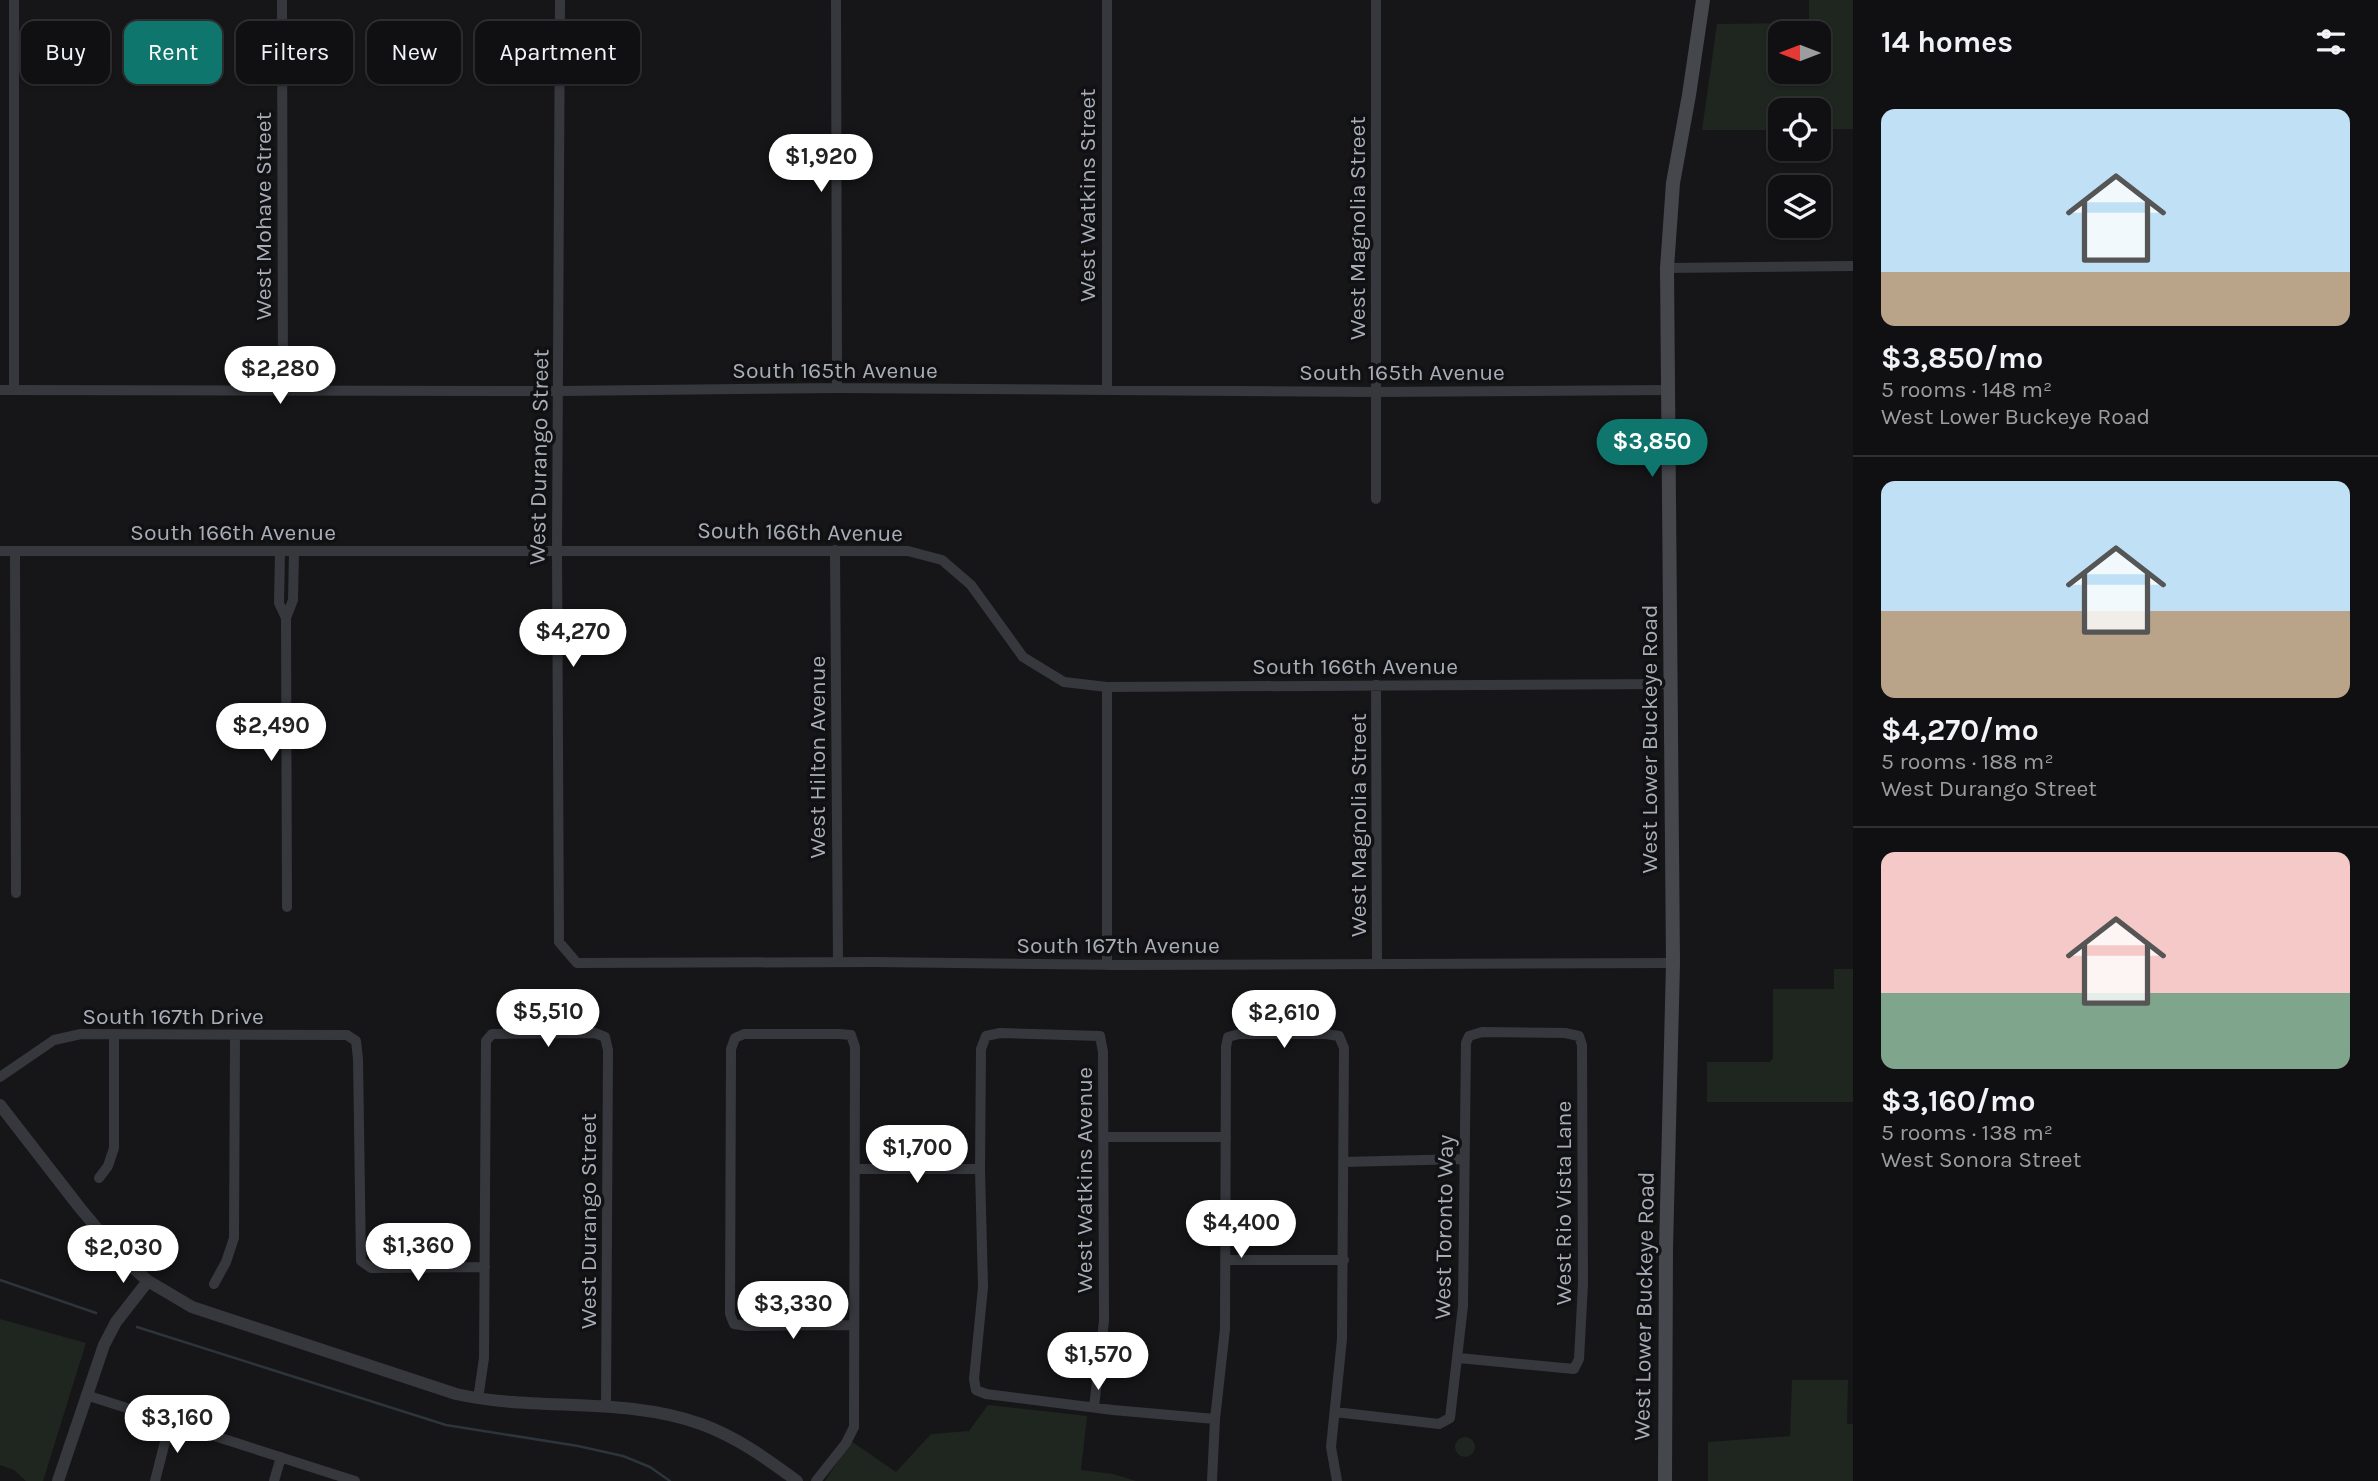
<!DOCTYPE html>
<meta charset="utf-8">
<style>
body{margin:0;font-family:Karla,sans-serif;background:#1e1e20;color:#f1f3f6;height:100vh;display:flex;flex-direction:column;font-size:26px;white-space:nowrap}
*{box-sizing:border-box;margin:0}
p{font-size:23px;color:#9c9d9f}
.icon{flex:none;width:38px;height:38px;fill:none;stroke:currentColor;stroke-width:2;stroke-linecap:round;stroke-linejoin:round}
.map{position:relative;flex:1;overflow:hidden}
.panel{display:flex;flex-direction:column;background:#101012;width:525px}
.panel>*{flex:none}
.guide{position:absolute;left:21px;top:21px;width:665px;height:63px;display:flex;gap:14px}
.needle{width:46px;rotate:270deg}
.fabs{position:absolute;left:1768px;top:21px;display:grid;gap:14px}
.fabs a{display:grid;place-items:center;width:63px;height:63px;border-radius:14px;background:#101012;box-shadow:0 2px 5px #0004,0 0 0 2px #303032;font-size:35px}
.price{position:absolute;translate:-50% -60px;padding:0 16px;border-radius:24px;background:#fff;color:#222;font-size:23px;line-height:46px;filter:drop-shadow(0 2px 4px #0008)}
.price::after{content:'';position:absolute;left:50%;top:42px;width:21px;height:16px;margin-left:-10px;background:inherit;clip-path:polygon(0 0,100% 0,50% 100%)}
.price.on{background:#0f766e;color:#fff}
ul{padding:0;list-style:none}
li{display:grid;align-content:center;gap:14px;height:371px;padding:0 28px}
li+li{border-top:2px solid #303032}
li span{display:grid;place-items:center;height:217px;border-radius:14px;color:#555}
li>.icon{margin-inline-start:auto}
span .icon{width:126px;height:126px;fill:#fffc;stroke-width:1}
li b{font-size:30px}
h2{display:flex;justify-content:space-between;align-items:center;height:84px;padding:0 28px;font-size:30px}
.pill{padding:0 24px;border-radius:14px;background:#101012;box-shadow:0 2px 5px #0004,0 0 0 2px #303032;font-size:24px;line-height:63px}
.pill.on{background:#0f766e;color:#fff}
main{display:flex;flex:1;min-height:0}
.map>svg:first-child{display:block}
.green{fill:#1e261f;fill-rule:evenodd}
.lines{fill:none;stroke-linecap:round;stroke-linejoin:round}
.stream{stroke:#2c353c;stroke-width:2.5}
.minor{stroke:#37383d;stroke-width:10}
.tertiary{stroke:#37383d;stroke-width:12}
.secondary{stroke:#45474d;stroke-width:14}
.labels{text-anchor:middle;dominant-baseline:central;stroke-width:7;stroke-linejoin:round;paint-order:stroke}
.street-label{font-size:23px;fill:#a8adb8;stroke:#111113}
</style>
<main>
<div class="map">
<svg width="1853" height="1481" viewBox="0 0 1853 1481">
<rect width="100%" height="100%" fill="#161618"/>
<path class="green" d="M 1809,0 L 1853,0 L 1853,129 L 1818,129 L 1818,110 L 1780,110 L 1780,130 L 1702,130 L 1717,24 L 1809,23 ZM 1780,33 L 1818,33 L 1818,72 L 1780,72 Z
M 1834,969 L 1853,969 L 1853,1102 L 1707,1102 L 1707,1062 L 1770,1062 L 1773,1058 L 1773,989 L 1834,989 Z
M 0,1319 L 86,1343 L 43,1481 L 26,1481 L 14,1470 L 0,1465 Z
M 1792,1380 L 1848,1380 L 1847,1424 L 1853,1424 L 1853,1481 L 1708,1481 L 1708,1442 L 1790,1436 Z
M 988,1405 L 1087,1416 L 1081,1470 L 1113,1474 L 1136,1481 L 825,1481 L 851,1441 L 896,1472 L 931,1434 L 969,1431 Z
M1455 1447a10 10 0 1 1 20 0a10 10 0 1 1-20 0Z"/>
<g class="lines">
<path class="stream" d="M 0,1280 L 96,1313
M 137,1327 L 446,1425 L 578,1446 L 623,1456 L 650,1467 L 670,1481"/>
<path class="minor" d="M 14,0 L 14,390
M 282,0 L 283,390
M 560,0 L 557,550 L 559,942 L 577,963 L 874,962 L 1129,965 L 1673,963
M 836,0 L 837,388
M 1376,0 L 1376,499
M 1667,268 L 1853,266
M 0,390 L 559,391 L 837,388 L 1376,392 L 1669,390
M 1107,390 L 1107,0
M 835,550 L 838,962
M 0,551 L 908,551 L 942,560 L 971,585 L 1023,657 L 1064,682 L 1107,687 L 1672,684
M 15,551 L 16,893
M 280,552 L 279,603 L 286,618
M 1376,685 L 1377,964
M 1107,687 L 1107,965
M 287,907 L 286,618 L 293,600 L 294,552
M 0,1077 L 54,1040 L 81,1034 L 347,1035 L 356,1041 L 358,1059 L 361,1261 L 371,1268 L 485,1267
M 1104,1137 L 1226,1137
M 1343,1162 L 1465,1159
M 855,1169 L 980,1169
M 99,1178 L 108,1166 L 114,1148 L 114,1034
M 1226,1260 L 1344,1260
M 214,1284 L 226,1262 L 234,1238 L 235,1035
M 86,1395 L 355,1481
M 478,1399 L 484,1358 L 486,1041 L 492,1034 L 595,1033 L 605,1037 L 608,1050 L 606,1406
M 1094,1407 L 1104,1321 L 1103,1052 L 1100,1036 L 1000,1033 L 986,1036 L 981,1049 L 980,1169 L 983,1287 L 974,1379 L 976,1390 L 986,1394 L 1113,1410 L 1215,1419
M 1335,1412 L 1439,1424 L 1450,1418 L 1463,1306 L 1466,1043 L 1469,1036 L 1482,1032 L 1565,1033 L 1579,1036 L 1582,1045 L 1583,1284 L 1579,1359 L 1574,1369 L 1459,1358
M 155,1481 L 170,1422
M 274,1481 L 281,1457
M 816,1481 L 846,1443 L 854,1427 L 855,1047 L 851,1035 L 839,1034 L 744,1034 L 735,1038 L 731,1049 L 730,1314 L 734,1324 L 747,1326 L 854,1325
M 1212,1481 L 1215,1419 L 1225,1329 L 1226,1047 L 1228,1037 L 1239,1034 L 1326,1034 L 1339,1036 L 1344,1048 L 1342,1339 L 1331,1447 L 1337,1481"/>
<path class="tertiary" d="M 0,1105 L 80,1208 L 121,1257 L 148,1281 L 192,1307 L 456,1394 C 536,1412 622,1396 701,1424 C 737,1437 767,1459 797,1481
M 58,1481 L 104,1345 L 116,1322 L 148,1281"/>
<path class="secondary" d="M 1665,1481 L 1666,1249 L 1673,963 L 1667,268 L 1673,183 L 1689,95 L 1703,0"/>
</g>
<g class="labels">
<g class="street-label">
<text transform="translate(1087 195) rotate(-90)">West Watkins Street</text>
<text transform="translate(263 216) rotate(-90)">West Mohave Street</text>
<text transform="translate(1357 228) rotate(-90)">West Magnolia Street</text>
<text x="835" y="370">South 165th Avenue</text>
<text x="1402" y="372">South 165th Avenue</text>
<text transform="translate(539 457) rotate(-89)">West Durango Street</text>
<text x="233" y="532">South 166th Avenue</text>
<text transform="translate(800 532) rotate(1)">South 166th Avenue</text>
<text x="1355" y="666">South 166th Avenue</text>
<text transform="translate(1649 739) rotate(-90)">West Lower Buckeye Road</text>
<text transform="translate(817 757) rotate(-90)">West Hilton Avenue</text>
<text transform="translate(1358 825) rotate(-90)">West Magnolia Street</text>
<text x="1118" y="945">South 167th Avenue</text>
<text x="173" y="1016">South 167th Drive</text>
<text transform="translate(1084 1180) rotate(-90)">West Watkins Avenue</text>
<text transform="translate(1563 1203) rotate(-90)">West Rio Vista Lane</text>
<text transform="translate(588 1221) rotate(-90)">West Durango Street</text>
<text transform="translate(1444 1227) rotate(-89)">West Toronto Way</text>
<text transform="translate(1644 1306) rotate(-89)">West Lower Buckeye Road</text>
</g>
</g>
</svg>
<div class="fabs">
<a><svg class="needle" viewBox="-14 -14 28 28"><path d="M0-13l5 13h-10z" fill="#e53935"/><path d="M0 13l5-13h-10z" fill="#9c9d9f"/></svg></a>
<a><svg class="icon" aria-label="locate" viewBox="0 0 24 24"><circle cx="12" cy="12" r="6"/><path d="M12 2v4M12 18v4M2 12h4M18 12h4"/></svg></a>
<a><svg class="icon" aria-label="layers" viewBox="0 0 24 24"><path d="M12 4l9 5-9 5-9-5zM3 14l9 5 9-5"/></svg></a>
</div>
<b class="price" style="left:821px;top:194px">$1,920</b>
<b class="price" style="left:280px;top:406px">$2,280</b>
<b class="price on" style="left:1652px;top:479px">$3,850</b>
<b class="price" style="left:573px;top:669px">$4,270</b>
<b class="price" style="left:271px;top:763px">$2,490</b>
<b class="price" style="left:548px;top:1049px">$5,510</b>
<b class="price" style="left:1284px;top:1050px">$2,610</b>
<b class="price" style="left:917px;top:1185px">$1,700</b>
<b class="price" style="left:1241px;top:1260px">$4,400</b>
<b class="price" style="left:418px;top:1283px">$1,360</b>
<b class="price" style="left:123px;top:1285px">$2,030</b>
<b class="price" style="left:793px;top:1341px">$3,330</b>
<b class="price" style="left:1098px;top:1392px">$1,570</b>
<b class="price" style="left:177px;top:1455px">$3,160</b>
<div class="guide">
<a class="pill">Buy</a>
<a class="pill on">Rent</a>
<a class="pill">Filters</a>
<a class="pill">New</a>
<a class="pill">Apartment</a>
</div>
</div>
<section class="panel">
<h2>14 homes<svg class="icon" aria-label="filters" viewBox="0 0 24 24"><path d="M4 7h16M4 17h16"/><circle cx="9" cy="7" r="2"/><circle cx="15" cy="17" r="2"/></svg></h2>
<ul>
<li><span style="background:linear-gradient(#bfe0f5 75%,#b9a48a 0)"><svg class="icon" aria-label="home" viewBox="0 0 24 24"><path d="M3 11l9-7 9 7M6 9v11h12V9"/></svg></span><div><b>$3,850/mo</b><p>5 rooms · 148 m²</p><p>West Lower Buckeye Road</p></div></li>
<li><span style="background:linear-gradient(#bfe0f5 60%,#b9a48a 0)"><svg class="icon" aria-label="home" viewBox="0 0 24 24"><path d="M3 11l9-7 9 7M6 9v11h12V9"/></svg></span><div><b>$4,270/mo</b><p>5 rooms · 188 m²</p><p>West Durango Street</p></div></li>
<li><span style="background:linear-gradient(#f6c9c9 65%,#7fa58c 0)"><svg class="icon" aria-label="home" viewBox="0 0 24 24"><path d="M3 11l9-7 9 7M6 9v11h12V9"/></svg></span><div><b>$3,160/mo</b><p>5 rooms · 138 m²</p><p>West Sonora Street</p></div></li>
</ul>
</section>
</main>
